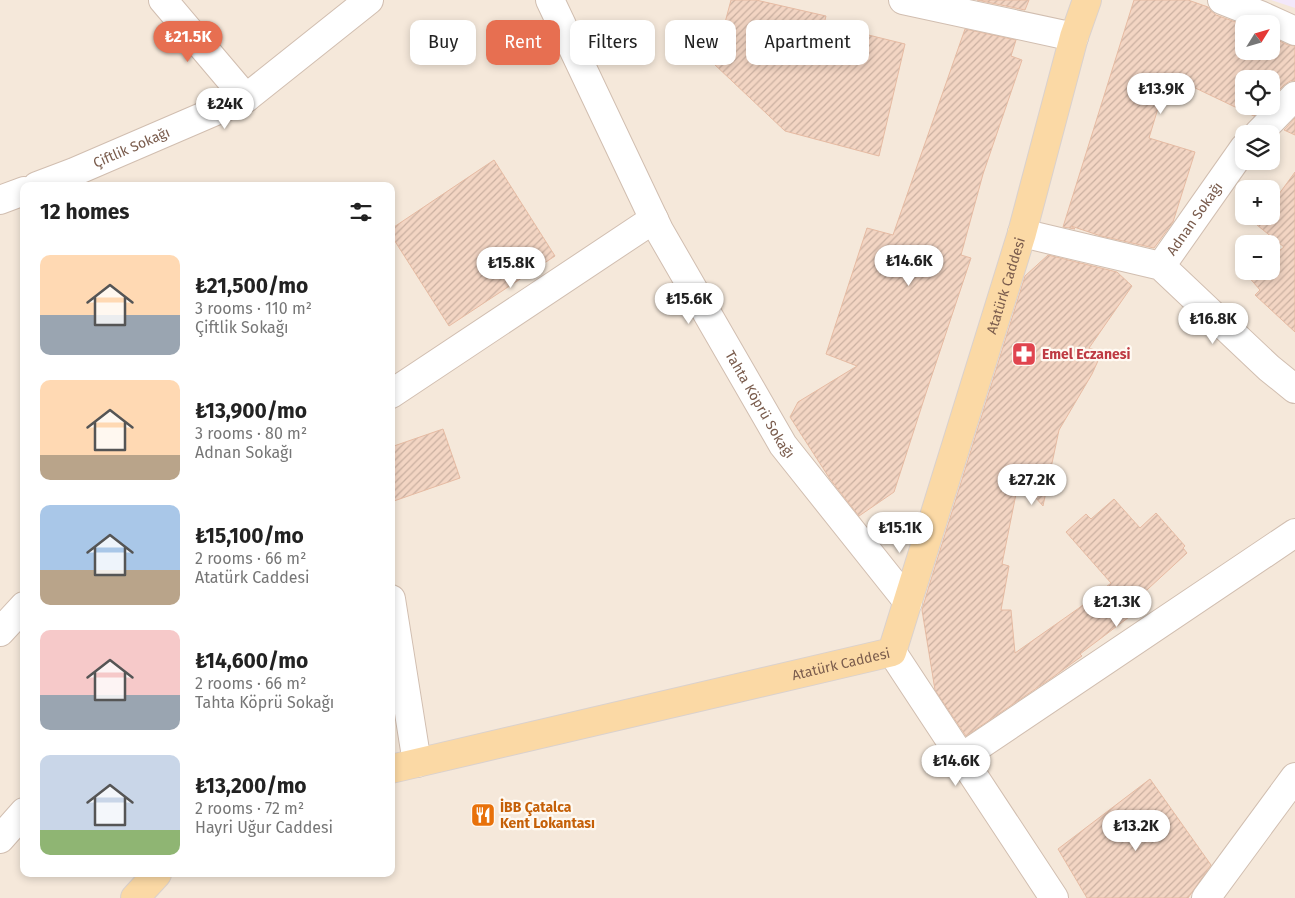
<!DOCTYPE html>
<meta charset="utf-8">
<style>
body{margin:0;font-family:"Fira Sans",sans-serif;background:#f6f6f6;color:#222;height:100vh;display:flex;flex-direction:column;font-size:19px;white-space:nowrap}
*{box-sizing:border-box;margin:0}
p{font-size:16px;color:#767676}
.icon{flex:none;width:28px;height:28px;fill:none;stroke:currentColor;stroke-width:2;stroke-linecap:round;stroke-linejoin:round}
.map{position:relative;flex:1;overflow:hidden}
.side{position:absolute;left:20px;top:182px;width:375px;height:695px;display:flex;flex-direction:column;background:#fff;border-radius:10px;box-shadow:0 2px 8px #0003}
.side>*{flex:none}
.banner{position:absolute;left:410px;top:20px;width:475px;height:45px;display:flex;gap:10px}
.needle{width:32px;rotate:53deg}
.buttons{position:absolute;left:1235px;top:15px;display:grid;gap:10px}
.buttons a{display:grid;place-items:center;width:45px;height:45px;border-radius:10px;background:#fff;box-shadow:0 2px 8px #0003;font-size:25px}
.price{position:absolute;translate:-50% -42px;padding:0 11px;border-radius:18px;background:#fff;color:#222;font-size:16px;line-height:32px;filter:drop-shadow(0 1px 2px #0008)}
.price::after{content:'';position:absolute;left:50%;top:30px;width:15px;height:11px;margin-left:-8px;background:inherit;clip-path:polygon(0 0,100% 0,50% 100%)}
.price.selected{background:#e76f51;color:#fff}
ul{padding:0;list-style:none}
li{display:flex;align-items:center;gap:15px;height:125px;padding:0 20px}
li span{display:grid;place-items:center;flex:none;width:140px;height:100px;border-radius:10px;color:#555}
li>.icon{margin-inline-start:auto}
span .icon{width:60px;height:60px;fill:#fffc;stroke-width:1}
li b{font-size:21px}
h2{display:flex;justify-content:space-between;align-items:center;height:60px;padding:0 20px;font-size:21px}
.pill{padding:0 18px;border-radius:10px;background:#fff;box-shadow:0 2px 8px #0003;font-size:18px;line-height:45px}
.pill.selected{background:#e76f51;color:#fff}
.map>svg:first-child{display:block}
.residential{fill:#f5e8da;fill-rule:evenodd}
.education{fill:#f3e8fa}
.building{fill:url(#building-hatch);stroke:#e6bba3}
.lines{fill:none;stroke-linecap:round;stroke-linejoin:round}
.minor-casing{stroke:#d1beb0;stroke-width:30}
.major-casing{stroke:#dad1cd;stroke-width:30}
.minor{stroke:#fff;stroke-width:28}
.major{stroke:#fbd9a5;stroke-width:28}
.labels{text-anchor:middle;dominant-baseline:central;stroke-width:4.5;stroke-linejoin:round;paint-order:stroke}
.street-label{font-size:14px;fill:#7a5c4d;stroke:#fffaf3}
.health-label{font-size:14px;font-weight:bold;fill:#be3a42;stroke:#fffaf3;text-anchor:start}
.food-label{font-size:14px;font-weight:bold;fill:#c56008;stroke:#fffaf3;text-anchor:start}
</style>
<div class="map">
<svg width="1295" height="898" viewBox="0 0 1295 898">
<defs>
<pattern id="building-hatch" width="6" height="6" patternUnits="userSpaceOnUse" patternTransform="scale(1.25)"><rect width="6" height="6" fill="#f3d5c3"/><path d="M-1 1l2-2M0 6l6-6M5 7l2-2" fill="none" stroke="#cab0a1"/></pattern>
</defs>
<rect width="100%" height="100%" fill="#fdf6ec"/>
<path class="residential" d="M 0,0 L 1295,0 L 1295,898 L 0,898 ZM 1244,24 L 1271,24 L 1271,51 L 1244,51 ZM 1244,79 L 1271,79 L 1271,106 L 1244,106 ZM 1244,134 L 1271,134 L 1271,161 L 1244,161 ZM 24,186 L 391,186 L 391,874 L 24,874 ZM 1244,189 L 1271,189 L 1271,216 L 1244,216 ZM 1244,244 L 1271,244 L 1271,271 L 1244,271 Z"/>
<path class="education" d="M 1271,0 L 1295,0 L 1295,8 Z"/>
<path class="building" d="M 731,0 L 756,0 L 826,16 L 824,24 L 905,44 L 879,156 L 785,131 L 714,64 Z
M 977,0 L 1029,0 L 1025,10 Z
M 1134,0 L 1188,0 L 1208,7 L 1210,10 L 1216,15 L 1244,25 L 1244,51 L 1271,51 L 1271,37 L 1288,45 L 1295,46 L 1295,81 L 1290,81 L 1284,85 L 1271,98 L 1271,79 L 1244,79 L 1244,106 L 1263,106 L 1254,116 L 1168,75 L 1149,138 L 1195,152 L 1173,222 L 1154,248 L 1101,236 L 1071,226 L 1075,229 L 1063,227 Z
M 965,29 L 1016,40 L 1011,56 L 1022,60 L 983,174 L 961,255 L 971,258 L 926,393 L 894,492 L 859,516 L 830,479 L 790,417 L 798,402 L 857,366 L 826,354 L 867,228 L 893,235 Z
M 1295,118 L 1295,135 L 1284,130 Z
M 494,160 L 555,256 L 449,326 L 391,235 L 391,229 Z
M 1295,172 L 1295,332 L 1255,295 L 1260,290 L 1247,275 L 1252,271 L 1271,271 L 1271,257 L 1284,247 L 1257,225 L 1263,216 L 1271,216 L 1271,205 Z
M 1048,255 L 1117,272 L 1132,286 L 1089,348 L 1102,352 L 1092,374 L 1059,430 L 1043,506 L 1019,479 L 1002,564 L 1009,566 L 1001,610 L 1011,610 L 1015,653 L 1079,608 L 1111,583 L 1066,532 L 1086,514 L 1091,519 L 1114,499 L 1140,528 L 1156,513 L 1185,546 L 1183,548 L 1187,553 L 1136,600 L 1141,608 L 1080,654 L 1082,656 L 1053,677 L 966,736 L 935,690 L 922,610 L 929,586 L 1025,276 Z
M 443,429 L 460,478 L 391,502 L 391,447 Z
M 1150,779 L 1211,865 L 1188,898 L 1087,898 L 1058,849 Z"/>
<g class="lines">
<defs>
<g id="minor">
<path d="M 163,0 L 246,98"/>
<path id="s1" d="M 550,0 L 659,230 L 783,445 L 908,602"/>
<path d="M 903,0 L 1074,37"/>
<path d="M 1222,0 L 1260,15 L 1295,31"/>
<path d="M 1258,134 L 1295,96"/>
<path id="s2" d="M 37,186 L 74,172 L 246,98 L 369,0"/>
<path d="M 0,200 L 24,191"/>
<path d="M 1022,233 L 1161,266 L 1269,368 L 1295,389"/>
<path id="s3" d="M 1161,266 L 1244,148"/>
<path d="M 391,394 L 654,219"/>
<path d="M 391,599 L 417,763"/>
<path d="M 0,632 L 24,606"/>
<path d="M 892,652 L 1054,898"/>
<path d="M 962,757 L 1295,533"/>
<path d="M 0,839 L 24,812"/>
<path d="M 1206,898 L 1295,777"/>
</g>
<g id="major">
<path id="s4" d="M 391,769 L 892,652 L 1022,233 L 1074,37 L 1087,0"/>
<path d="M 135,898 L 157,874"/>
</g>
</defs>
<use href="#minor" class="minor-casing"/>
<use href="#major" class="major-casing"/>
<use href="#minor" class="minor"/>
<use href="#major" class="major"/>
</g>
<defs>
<symbol id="pharmacy-square" viewBox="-11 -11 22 22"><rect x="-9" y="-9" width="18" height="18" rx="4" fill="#e0444e" stroke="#fffaf3"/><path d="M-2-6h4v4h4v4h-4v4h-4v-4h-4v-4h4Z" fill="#fff"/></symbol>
<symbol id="restaurant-square" viewBox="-11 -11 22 22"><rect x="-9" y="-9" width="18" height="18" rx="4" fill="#e8710a" stroke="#fffaf3"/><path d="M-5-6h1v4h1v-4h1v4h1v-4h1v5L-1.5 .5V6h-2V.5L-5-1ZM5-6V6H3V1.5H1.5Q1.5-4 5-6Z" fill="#fff"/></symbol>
</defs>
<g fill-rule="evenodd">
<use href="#pharmacy-square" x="1010" y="340" width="28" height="28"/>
<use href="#restaurant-square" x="469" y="801" width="28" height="28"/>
</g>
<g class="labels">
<g class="street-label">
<text stroke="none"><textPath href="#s2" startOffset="102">Çiftlik Sokağı</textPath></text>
<text stroke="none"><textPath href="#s3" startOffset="58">Adnan Sokağı</textPath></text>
<text stroke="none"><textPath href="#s4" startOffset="898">Atatürk Caddesi</textPath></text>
<text stroke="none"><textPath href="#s1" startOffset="456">Tahta Köprü Sokağı</textPath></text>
<text stroke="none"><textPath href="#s4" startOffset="462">Atatürk Caddesi</textPath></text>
</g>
<g class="health-label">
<text x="1042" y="354">Emel Eczanesi</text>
</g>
<g class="food-label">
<text x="500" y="807">İBB Çatalca<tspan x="500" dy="16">Kent Lokantası</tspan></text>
</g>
</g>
</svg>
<div class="buttons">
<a><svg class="needle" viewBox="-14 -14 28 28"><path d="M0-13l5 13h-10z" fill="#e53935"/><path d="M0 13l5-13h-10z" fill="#767676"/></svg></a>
<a><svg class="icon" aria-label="locate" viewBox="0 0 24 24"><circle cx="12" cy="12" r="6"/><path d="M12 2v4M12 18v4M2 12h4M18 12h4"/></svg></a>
<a><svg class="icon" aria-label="layers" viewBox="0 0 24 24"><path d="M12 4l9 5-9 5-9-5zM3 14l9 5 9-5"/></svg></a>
<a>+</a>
<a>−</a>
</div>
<b class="price selected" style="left:188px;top:63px">₺21.5K</b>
<b class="price" style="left:1161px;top:115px">₺13.9K</b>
<b class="price" style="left:225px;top:130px">₺24K</b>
<b class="price" style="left:909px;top:287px">₺14.6K</b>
<b class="price" style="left:511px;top:289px">₺15.8K</b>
<b class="price" style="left:689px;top:325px">₺15.6K</b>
<b class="price" style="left:1213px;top:345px">₺16.8K</b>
<b class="price" style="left:1032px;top:506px">₺27.2K</b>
<b class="price" style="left:900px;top:554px">₺15.1K</b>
<b class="price" style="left:1117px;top:628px">₺21.3K</b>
<b class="price" style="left:956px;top:787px">₺14.6K</b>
<b class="price" style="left:1136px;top:852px">₺13.2K</b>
<div class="banner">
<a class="pill">Buy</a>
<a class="pill selected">Rent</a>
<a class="pill">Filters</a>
<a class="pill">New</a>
<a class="pill">Apartment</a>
</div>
<section class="side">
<h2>12 homes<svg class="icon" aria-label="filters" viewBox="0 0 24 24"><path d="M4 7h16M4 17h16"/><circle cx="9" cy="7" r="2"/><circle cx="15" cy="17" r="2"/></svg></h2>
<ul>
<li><span style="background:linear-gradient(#ffd9b3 60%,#9aa5b1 0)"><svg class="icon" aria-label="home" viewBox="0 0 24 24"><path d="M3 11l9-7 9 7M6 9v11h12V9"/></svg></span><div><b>₺21,500/mo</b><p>3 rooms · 110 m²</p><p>Çiftlik Sokağı</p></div></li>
<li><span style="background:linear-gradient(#ffd9b3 75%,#b9a48a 0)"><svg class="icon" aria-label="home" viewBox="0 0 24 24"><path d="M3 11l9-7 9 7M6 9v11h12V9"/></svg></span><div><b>₺13,900/mo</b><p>3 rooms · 80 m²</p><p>Adnan Sokağı</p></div></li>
<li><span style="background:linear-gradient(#a9c7e8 65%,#b9a48a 0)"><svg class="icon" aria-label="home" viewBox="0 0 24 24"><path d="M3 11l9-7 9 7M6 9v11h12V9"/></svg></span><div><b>₺15,100/mo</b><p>2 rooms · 66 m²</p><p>Atatürk Caddesi</p></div></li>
<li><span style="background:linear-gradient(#f6c9c9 65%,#9aa5b1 0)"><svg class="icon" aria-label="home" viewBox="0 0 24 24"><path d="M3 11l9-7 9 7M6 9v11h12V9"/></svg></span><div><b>₺14,600/mo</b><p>2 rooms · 66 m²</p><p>Tahta Köprü Sokağı</p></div></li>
<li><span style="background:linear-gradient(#c9d6e8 75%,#8fb573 0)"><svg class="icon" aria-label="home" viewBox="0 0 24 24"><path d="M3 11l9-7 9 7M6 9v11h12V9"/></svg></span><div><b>₺13,200/mo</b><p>2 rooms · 72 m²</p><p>Hayri Uğur Caddesi</p></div></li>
</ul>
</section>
</div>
